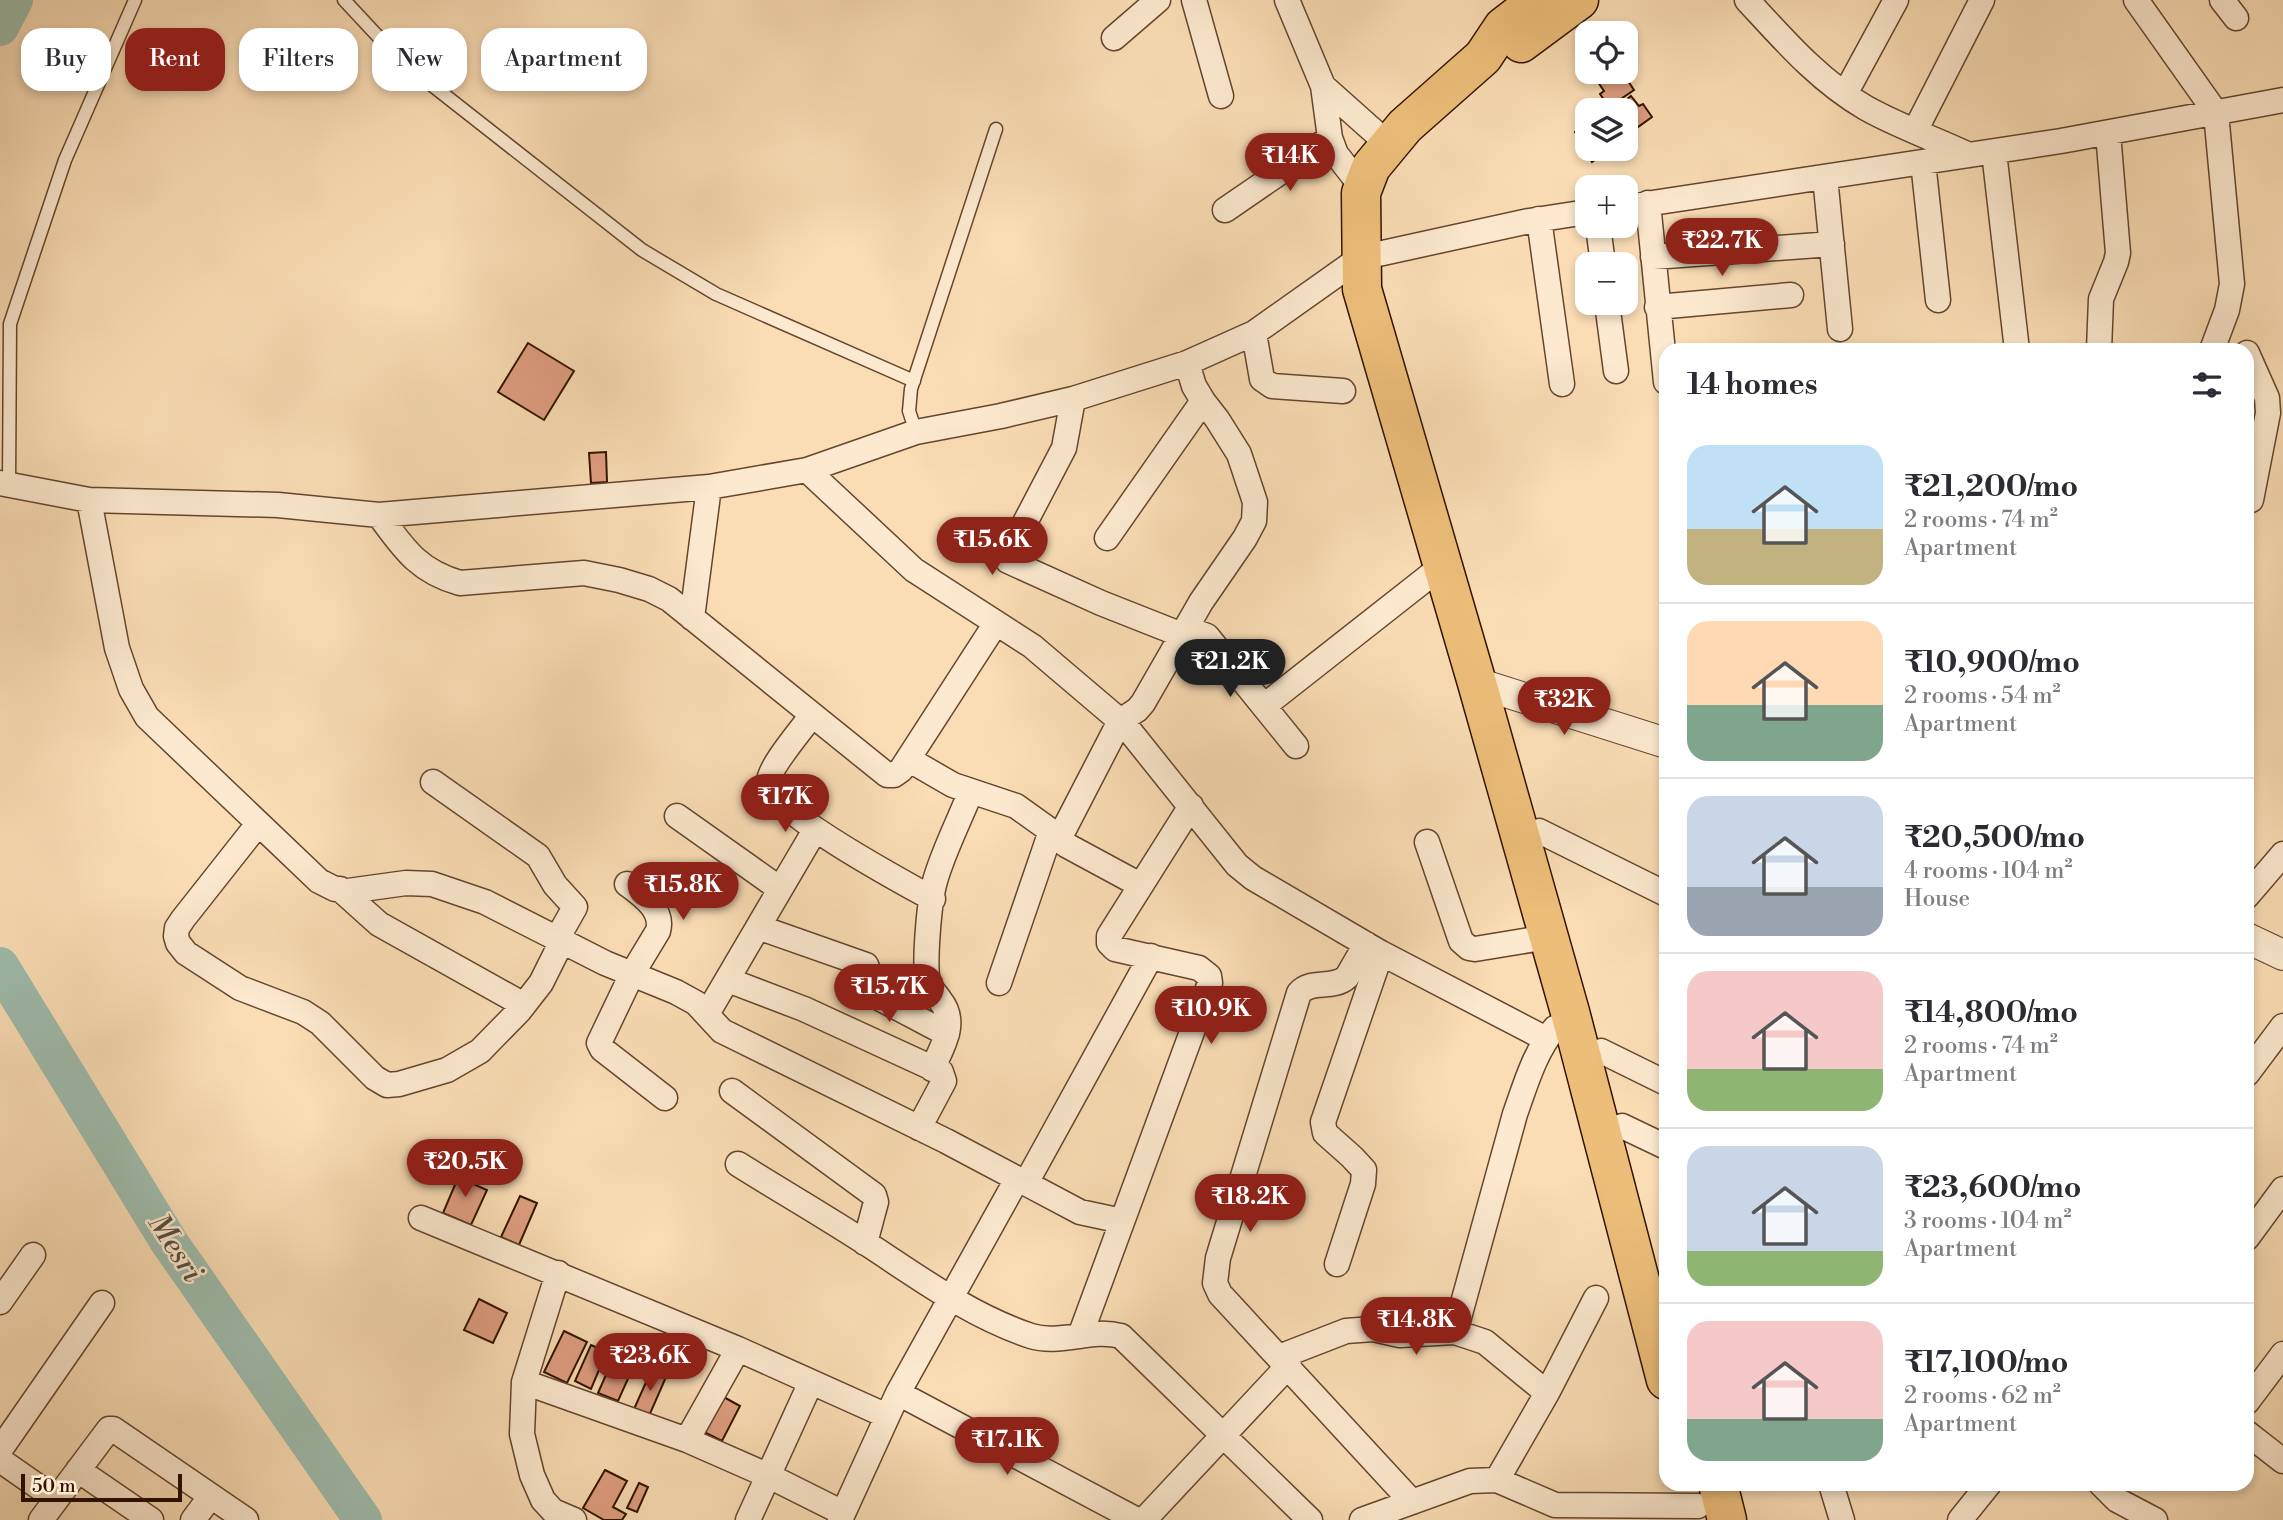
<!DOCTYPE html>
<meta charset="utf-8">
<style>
body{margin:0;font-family:"Libre Bodoni",serif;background:#f7f7f7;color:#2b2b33;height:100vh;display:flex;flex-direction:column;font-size:26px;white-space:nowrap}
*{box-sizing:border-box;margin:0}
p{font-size:23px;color:#7c7c81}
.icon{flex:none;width:38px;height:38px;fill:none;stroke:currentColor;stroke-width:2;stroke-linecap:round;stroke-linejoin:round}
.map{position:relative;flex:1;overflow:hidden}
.drawer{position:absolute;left:1659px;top:343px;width:595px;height:1148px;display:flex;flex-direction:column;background:#fff;border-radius:21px;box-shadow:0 4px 10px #0003}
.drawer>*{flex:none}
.top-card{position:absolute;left:21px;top:28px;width:665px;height:63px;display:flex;gap:14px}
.tools{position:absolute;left:1575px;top:21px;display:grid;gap:14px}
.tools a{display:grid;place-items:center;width:63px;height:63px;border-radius:14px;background:#fff;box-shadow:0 4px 10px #0003;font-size:35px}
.scale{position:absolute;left:21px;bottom:18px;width:161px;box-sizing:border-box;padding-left:7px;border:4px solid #321300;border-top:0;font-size:19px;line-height:24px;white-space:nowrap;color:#321300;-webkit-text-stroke:5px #fce9cf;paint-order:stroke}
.price{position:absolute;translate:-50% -60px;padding:0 16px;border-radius:24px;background:#8f2418;color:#fff;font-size:23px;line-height:46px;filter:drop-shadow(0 2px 4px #0008)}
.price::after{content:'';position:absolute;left:50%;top:42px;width:21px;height:16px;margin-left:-10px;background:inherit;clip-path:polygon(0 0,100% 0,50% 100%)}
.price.selected{background:#222;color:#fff}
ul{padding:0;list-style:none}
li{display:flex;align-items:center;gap:21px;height:175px;padding:0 28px}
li+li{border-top:2px solid #e1e1e2}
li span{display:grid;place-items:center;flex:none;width:196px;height:140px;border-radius:21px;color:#555}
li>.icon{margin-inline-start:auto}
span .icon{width:84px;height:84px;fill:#fffc;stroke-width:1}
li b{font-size:30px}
h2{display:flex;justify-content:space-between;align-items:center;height:84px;padding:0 28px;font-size:30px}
.chip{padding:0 24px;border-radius:21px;background:#fff;box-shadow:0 4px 10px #0003;font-size:24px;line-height:63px}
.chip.selected{background:#8f2418;color:#fff}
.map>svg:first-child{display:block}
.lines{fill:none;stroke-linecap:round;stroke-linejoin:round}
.river{stroke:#9ebcad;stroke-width:38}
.building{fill:#df9e81;stroke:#321300;stroke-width:2}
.service-casing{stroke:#64462d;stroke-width:15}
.minor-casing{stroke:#64462d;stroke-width:27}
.tertiary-casing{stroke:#64462d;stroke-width:32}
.primary-casing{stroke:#321300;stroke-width:41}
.service{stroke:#fce9cf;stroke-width:12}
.minor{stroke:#fce9cf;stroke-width:24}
.tertiary{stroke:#fce9cf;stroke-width:30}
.primary{stroke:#edbe7a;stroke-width:38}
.labels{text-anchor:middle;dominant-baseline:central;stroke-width:5;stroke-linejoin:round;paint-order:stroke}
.water-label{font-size:30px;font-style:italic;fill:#584e3d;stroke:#fce9cf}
</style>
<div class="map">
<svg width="2283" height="1520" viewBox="0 0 2283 1520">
<rect width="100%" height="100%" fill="#faddb5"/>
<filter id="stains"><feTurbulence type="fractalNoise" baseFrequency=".00286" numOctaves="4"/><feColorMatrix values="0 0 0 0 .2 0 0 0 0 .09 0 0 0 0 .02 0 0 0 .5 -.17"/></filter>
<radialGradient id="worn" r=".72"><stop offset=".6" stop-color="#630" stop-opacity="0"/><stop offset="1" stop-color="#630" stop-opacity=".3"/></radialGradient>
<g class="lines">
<path class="river" d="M 0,27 L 14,0
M 0,966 L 169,1242 L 363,1520"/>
</g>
<path class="building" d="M 1591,72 L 1622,72 L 1634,90 L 1609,107 L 1600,94 L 1604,91 Z
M 1631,96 L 1639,106 L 1643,104 L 1652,117 L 1631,132 L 1626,124 L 1626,110 L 1614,109 Z
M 1587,123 L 1587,149 L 1610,149 L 1592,162 L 1575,132 Z
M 528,343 L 574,371 L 544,420 L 498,392 Z
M 606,452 L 607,482 L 591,483 L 589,453 Z
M 460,1173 L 475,1176 L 473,1184 L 487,1190 L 471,1225 L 443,1213 Z
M 520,1196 L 537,1203 L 519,1245 L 501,1237 Z
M 479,1299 L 507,1313 L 493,1343 L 464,1330 Z
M 564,1331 L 587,1342 L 567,1383 L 544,1372 Z
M 591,1345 L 611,1354 L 603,1371 L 599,1370 L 591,1389 L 575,1381 Z
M 616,1352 L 636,1361 L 618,1401 L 598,1393 Z
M 651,1371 L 666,1377 L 649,1416 L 634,1409 Z
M 720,1395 L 740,1406 L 722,1441 L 702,1431 Z
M 605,1470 L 627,1481 L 613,1507 L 626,1514 L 622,1520 L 604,1520 L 583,1508 Z
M 639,1483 L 648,1487 L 637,1512 L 627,1508 Z"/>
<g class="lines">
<defs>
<path id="service" d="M 344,0 L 400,60 L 642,250 L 716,294 L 914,381
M 916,432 L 909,411 L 911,389 L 996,129
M 9,485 L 10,324 L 65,160 L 135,0"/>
<path id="minor" d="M 1194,0 L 1221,96
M 1287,0 L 1323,86 L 1330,138 L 1336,154 L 1362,187
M 1747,0 C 1783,39 1819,81 1866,108 C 1898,126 1935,139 1969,155
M 2136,0 L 2216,113 L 2232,284 L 2227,310 L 2212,350
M 2222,0 L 2236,18
M 1114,38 L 1158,0
M 1323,86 L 1388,144
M 1845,94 L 1896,0
M 1915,131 L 1982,0
M 1994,152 L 2017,350
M 1923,162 L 1938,300
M 1825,177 L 1840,329
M 1648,203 L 1666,382
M 1626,207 L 2061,141 L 2283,100
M 1225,210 L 1330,138
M 1539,219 L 1562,384
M 1598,226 L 1603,264
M 1653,257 L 1832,244
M 1607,303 L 1616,371
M 1657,307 L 1791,295
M 1254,333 L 1262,379 L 1272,386 L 1343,391
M 2099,350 L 2101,299 L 2116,262 L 2118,253 L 2108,133
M 2247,353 L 2267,398 L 2268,413 L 2251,500
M 1073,399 L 1064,448 L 1007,557 L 1008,561 L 1101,603 L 1182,635
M 807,470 L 914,570 L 1032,646 L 1125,725 L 1237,865 L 1253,878 L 1381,953 L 1546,1039
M 0,483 L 89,500 L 278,505 L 379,515 L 709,487 L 807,470 L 916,432 L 1001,416 L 1073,399 L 1187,363 L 1254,333 L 1360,258 L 1529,221 L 1587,212
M 89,500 L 117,648 L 131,689 L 147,717 L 319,881 L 335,889 L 348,891 L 406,883 L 432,884 L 485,902 L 605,963 L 676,992 L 696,1003 L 722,1031 L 946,1141 L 1080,1212 L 1122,1221
M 379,515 C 404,549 418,571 460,583 L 584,573 L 619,580 L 649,589 L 669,599 L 887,775 L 894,775 L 901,770 L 996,623
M 1107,538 L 1203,401
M 692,618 L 709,487
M 1186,628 L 1207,636 L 1296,746
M 1264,706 L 1442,566
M 812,715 C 803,728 768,768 769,782 C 772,813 903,882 933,899
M 908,759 L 953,785 L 1016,806 L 1051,831 L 1066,845 L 1140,885
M 433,782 L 538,856 L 555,885 L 575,907 L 557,939
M 677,816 L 780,889
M 258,824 L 183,919 L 177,928 L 176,936 L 178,943 L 186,953 L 240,988 L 303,1012 L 320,1023 L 375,1078 L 387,1085 L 399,1084 L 447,1070 L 480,1051 L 520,1010 L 541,983 L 562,941
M 1539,831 L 1666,894
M 1059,839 L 1120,721 L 1137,710 L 1143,703 L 1201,602 L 1245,538 L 1254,521 L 1255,502 L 1239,454 L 1217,419 L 1203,401 L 1194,386 L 1187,363
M 1427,842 L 1461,941 L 1469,948 L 1475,949 L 1548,937
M 627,884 C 642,895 664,910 658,931 L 632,974 L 599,1043 L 602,1049 L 665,1098
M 340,889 L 379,924 L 524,1005
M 2247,896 L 2283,854
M 758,927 L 866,965 L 879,998 L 947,1034
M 1366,944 L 1347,977 C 1333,990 1311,979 1299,993 L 1218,1258 L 1215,1283 L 1220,1294 L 1412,1502
M 728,980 L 804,1009 L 941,1072 L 944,1081 L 919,1128
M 999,983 L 1051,831
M 707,1014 L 815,830
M 1601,1051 L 1666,1083
M 932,1069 C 943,1046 958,1022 940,1000 C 935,992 927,987 927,977 C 925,956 929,901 935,881 C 943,852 960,819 971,791
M 2247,1074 L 2283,1026
M 732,1091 L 874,1195 L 876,1202 L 865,1243
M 1622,1126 L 1666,1147
M 738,1164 C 781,1191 826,1217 869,1245 C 921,1279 971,1316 1031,1336 C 1060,1345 1091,1328 1121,1336 L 1310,1520
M 1026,1183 L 1151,956
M 421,1218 L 738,1349 L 887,1416
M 2247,1238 L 2283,1189
M 1337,1264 L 1363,1184 L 1364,1170 L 1352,1157 L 1325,1133 L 1323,1122 L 1381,953
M 558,1273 L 524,1382 L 522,1434 L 532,1475 L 543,1500 L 553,1511 L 574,1520
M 0,1302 L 33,1255
M 1455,1332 L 1515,1114 C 1525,1086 1535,1051 1555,1028
M 1080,1336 L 1210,983 L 1209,976 L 1199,968 L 1115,949 L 1109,943 L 1109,936 L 1191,806
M 1279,1357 L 1346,1331 L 1373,1329 L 1400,1335 L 1455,1332 L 1485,1342 L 1547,1393
M 524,1382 L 687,1440 L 769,1476 L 843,1513
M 898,1393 L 1137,1520
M 2247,1402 L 2283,1354
M 2247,1433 L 2283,1461
M 687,1440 L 738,1349
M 0,1450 L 102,1303
M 0,1460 L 56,1499
M 78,1470 L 151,1520
M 1497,1480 L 1547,1393 L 1596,1298
M 1831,1484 L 1842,1520
M 2101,1484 L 2117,1500 L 2155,1520
M 41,1520 L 106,1433 L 109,1429 L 113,1429 L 246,1520
M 193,1520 L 211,1496
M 748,1520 L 811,1382
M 840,1520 L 898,1393 L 1017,1179
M 1144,1520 L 1289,1365
M 1362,1520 L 1470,1481 L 1497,1480 L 1555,1505 L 1698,1506
M 1960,1520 L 1989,1484"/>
<path id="tertiary" d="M 1477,683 L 1666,743
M 2247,938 L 2283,955"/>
<path id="primary" d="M 1538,0 L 1503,27 L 1483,57 L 1405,126 L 1371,167 L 1361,193 L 1362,289 L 1477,683 L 1570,1012 L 1666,1380
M 1521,43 L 1579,0
M 1718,1484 L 1727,1520"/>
</defs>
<use href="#service" class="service-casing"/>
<use href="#minor" class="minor-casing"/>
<use href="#tertiary" class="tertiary-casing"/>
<use href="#primary" class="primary-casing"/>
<use href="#service" class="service"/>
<use href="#minor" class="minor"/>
<use href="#tertiary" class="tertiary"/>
<use href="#primary" class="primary"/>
</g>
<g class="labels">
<g class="water-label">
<text transform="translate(175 1248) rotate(57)">Mesri</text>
</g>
</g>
<rect width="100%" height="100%" filter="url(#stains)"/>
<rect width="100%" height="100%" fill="url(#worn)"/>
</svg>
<div class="tools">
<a><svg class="icon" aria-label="locate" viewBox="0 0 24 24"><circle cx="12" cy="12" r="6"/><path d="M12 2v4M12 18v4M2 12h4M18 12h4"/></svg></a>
<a><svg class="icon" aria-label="layers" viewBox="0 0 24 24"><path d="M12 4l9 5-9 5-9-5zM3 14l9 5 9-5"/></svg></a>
<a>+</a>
<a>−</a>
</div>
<div class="scale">50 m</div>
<b class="price" style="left:1290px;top:193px">₹14K</b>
<b class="price" style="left:1722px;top:278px">₹22.7K</b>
<b class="price" style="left:992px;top:577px">₹15.6K</b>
<b class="price selected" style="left:1230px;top:699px">₹21.2K</b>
<b class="price" style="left:1564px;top:737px">₹32K</b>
<b class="price" style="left:785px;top:834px">₹17K</b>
<b class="price" style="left:683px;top:922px">₹15.8K</b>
<b class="price" style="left:889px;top:1024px">₹15.7K</b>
<b class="price" style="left:1211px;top:1046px">₹10.9K</b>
<b class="price" style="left:465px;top:1199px">₹20.5K</b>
<b class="price" style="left:1250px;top:1234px">₹18.2K</b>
<b class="price" style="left:1416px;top:1357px">₹14.8K</b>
<b class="price" style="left:650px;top:1393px">₹23.6K</b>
<b class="price" style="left:1007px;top:1477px">₹17.1K</b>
<div class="top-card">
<a class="chip">Buy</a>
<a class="chip selected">Rent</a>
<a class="chip">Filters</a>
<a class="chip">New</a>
<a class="chip">Apartment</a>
</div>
<section class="drawer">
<h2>14 homes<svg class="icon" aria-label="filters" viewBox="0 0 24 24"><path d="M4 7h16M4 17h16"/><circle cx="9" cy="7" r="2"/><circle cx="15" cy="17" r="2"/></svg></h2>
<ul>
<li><span style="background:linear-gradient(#bfe0f5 60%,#c2b280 0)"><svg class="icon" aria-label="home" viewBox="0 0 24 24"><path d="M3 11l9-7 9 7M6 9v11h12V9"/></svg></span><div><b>₹21,200/mo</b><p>2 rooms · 74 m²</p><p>Apartment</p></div></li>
<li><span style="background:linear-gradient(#ffd9b3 60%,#7fa58c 0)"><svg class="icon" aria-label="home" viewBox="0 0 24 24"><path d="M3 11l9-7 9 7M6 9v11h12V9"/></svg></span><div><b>₹10,900/mo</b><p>2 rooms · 54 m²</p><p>Apartment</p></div></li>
<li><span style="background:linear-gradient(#c9d6e8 65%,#9aa5b1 0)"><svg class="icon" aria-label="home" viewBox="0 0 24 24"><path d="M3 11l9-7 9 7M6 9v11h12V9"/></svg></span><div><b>₹20,500/mo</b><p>4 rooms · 104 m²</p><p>House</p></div></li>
<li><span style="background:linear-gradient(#f6c9c9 70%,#8fb573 0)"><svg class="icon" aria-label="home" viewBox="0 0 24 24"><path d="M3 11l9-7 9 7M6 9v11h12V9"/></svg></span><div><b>₹14,800/mo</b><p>2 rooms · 74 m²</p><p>Apartment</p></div></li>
<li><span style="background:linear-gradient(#c9d6e8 75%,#8fb573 0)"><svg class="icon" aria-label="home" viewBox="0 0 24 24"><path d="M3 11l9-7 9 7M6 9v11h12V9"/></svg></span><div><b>₹23,600/mo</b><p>3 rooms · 104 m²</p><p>Apartment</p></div></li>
<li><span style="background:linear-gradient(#f6c9c9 70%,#7fa58c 0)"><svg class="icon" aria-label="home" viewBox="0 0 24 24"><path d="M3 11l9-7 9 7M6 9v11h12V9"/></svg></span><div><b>₹17,100/mo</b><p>2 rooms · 62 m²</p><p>Apartment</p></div></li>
</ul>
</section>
</div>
